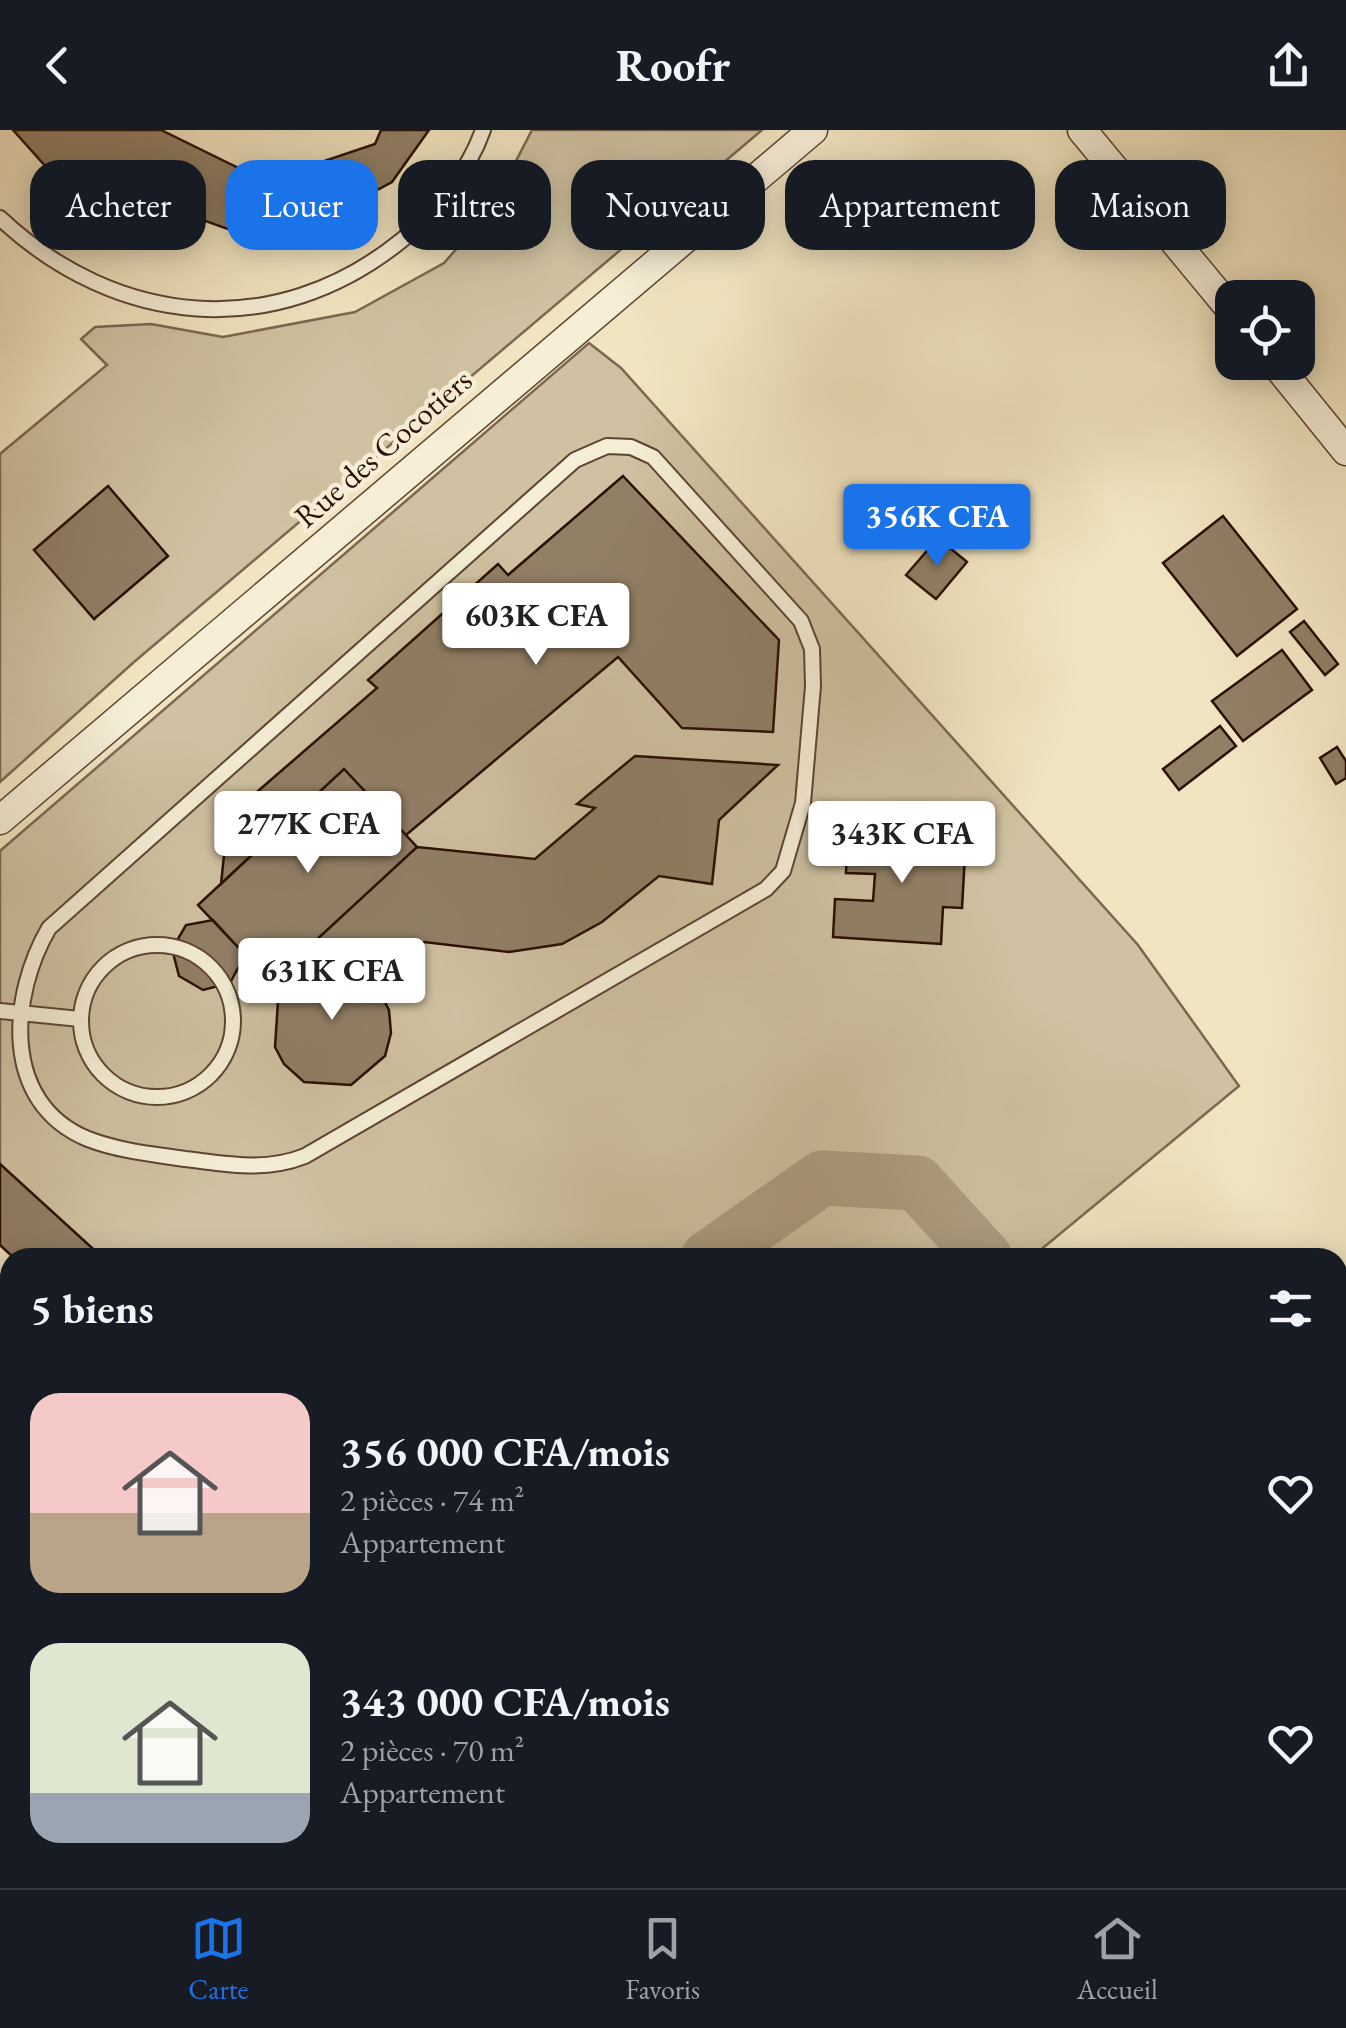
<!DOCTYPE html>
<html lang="fr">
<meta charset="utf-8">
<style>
body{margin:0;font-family:"EB Garamond",serif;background:#20242c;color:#f1f3f6;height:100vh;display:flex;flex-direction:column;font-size:38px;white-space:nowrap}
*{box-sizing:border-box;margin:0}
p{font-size:32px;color:#9ea1a6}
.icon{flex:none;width:55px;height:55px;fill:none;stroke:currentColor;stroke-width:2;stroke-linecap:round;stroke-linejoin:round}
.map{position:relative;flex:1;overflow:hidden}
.details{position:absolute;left:0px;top:1118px;width:1348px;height:642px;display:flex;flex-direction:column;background:#171b24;border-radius:30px 30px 0 0;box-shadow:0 5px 25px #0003}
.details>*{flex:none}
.top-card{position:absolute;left:30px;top:30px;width:1288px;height:90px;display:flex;gap:20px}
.controls{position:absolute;left:1215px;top:150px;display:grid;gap:20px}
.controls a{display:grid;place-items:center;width:100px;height:100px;border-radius:20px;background:#171b24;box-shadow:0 5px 25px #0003;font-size:50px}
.price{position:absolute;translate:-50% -85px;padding:0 22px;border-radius:10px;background:#fff;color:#222;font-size:32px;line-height:65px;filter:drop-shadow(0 2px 5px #0008)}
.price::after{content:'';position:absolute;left:50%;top:60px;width:30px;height:22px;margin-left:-15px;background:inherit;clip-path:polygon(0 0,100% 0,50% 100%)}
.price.selected{background:#1a73e8;color:#fff}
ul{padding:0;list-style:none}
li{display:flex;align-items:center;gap:30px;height:250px;padding:0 30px}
li span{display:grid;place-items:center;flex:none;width:280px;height:200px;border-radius:30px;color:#555}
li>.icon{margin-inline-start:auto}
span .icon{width:120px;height:120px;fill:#fffc;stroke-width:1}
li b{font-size:42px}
h2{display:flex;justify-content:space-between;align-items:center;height:120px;padding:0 30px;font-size:42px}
.tag{padding:0 35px;border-radius:30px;background:#171b24;box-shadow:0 5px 25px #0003;font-size:35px;line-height:90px}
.tag.selected{background:#1a73e8;color:#fff}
header{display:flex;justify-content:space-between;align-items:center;height:130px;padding:0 30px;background:#171b24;font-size:45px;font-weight:700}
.menu{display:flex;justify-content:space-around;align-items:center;height:140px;border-top:2px solid #363941;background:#171b24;font-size:28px;color:#9ea1a6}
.menu a{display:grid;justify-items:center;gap:5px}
.menu .selected{color:#1a73e8}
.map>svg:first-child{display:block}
.green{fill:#cfc1a1;stroke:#7c6852;stroke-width:2.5;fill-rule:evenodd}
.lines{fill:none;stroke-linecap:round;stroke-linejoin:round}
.stream{stroke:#79654e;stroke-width:9}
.river{stroke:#ad9d80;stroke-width:55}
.building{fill:#917f66;stroke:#2a1003;stroke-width:2.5}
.service-casing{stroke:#5c4532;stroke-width:18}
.minor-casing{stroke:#5c4532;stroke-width:31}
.secondary-casing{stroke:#2a1003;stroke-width:44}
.service{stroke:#f6eed7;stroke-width:14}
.minor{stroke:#f6eed7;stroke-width:28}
.secondary{stroke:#f6eed7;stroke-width:40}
.labels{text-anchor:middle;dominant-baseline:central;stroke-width:9;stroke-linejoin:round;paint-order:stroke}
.street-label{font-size:32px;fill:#2a1003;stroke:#f6eed7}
</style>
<header><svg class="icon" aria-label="back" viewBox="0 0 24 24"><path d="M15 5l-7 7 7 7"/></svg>Roofr<svg class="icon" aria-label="share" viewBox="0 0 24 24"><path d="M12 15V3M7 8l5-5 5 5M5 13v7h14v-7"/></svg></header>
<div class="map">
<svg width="1346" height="1758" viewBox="0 0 1346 1758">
<rect width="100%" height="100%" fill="#f1e5c1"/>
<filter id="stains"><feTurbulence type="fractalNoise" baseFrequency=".002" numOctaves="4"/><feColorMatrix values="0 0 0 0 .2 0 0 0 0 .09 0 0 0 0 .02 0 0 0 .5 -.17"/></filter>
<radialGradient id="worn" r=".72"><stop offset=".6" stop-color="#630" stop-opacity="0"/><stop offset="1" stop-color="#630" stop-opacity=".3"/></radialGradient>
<path class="green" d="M 532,0 L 762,0 L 134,532 L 0,652 L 0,324 L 107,235 L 81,209 L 95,197 L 151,194 L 223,207 L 355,182 L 444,133 L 490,81 ZM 108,357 L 95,488 L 34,420 Z
M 589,213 L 621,238 L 1138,815 L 1239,956 L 1032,1127 L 14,1127 L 0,1115 L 0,721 Z
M 648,1750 L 1052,1750 L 1042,1758 L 656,1758 Z"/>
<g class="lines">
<path class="stream" d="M 83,1758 L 97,1750"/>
<path class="river" d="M 708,1128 L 822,1048 L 917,1053 L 985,1128
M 1338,1642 L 1346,1641"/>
</g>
<path class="building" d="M 13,0 L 161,0 L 265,51 L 375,14 L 381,0 L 429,0 L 392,52 L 327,87 L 239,103 L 152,72 L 94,33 L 65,58 Z
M 623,346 L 779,510 L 773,602 L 682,598 L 618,527 L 406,705 L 344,639 L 221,754 L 228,687 L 377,558 L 368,550 L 498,434 L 508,445 Z
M 108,356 L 168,426 L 94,489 L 34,420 Z
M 1223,386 L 1297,479 L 1237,526 L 1163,433 Z
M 938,408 L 967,432 L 936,469 L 906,445 Z
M 1304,491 L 1338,534 L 1325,545 L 1290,502 Z
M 1282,520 L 1312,560 L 1243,611 L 1212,571 Z
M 1220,596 L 1236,616 L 1179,660 L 1163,639 Z
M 1337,617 L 1346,631 L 1346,648 L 1336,654 L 1320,628 Z
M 635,626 L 778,635 L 719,690 L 712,754 L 659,746 L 602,792 L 562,814 L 509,822 L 424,812 L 407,827 L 302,823 L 417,717 L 535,729 L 595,678 L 577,674 Z
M 344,639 L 417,717 L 271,852 L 198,775 Z
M 848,700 L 966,707 L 962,778 L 943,777 L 941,814 L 833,807 L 835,769 L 873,771 L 875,744 L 846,743 Z
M 213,790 L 245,825 L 230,853 L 203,860 L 179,846 L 172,819 L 186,795 Z
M 313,823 L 360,825 L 359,845 L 378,859 L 389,880 L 391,903 L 385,926 L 351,955 L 304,952 L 284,934 L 275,917 L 278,871 L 293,854 L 313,841 Z
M 0,1034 L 102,1127 L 14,1128 L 0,1115 Z
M 4,1589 L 10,1601 L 10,1647 L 0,1653 Z
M 10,1710 L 12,1750 L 0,1757 L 0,1716 Z"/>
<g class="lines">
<defs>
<path id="service" d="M 0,88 C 116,197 275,213 402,110 C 436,82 468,42 483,0
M 607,316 L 631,317 L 653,327 L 801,491 L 812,519 L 813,556 L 803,673 L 783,741 L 766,759 L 305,1026 C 265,1042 227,1034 185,1029 C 152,1024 119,1021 88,1009 C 0,973 10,865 49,798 L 575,330 Z
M81 891a76 76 0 1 1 152 0a76 76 0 1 1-152 0Z
M 0,881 L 80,889"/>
<path id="minor" d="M 1082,0 L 1232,181
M 1274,232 L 1346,321
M 0,690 L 813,0"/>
<path id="secondary" d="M 0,1166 L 10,1175
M 0,1216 L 10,1226
M 552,1750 L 560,1758
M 598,1750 L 606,1758"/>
</defs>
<use href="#service" class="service-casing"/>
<use href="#minor" class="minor-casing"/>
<use href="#secondary" class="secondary-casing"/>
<use href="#service" class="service"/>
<use href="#minor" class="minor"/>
<use href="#secondary" class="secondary"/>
</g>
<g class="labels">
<g class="street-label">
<text transform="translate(383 318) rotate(-41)">Rue des Cocotiers</text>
</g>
</g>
<rect width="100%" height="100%" filter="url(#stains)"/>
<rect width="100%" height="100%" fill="url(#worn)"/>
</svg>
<div class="controls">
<a><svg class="icon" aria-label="locate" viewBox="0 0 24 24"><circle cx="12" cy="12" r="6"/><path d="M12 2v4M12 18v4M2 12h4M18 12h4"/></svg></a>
</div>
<b class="price selected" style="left:937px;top:439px">356K CFA</b>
<b class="price" style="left:536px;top:538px">603K CFA</b>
<b class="price" style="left:308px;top:746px">277K CFA</b>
<b class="price" style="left:902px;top:756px">343K CFA</b>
<b class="price" style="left:332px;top:893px">631K CFA</b>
<div class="top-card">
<a class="tag">Acheter</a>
<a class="tag selected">Louer</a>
<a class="tag">Filtres</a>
<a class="tag">Nouveau</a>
<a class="tag">Appartement</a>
<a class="tag">Maison</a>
</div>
<section class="details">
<h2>5 biens<svg class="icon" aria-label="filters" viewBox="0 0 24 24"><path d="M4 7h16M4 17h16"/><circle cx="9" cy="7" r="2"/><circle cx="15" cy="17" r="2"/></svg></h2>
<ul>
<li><span style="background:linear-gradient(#f6c9c9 60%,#b9a48a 0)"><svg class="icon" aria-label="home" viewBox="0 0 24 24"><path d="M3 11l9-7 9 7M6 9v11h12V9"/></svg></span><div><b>356 000 CFA/mois</b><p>2 pièces · 74 m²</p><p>Appartement</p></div><svg class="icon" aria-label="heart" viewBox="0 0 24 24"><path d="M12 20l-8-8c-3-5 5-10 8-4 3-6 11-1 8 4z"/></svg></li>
<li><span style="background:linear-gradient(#dfe7d0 75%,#9aa5b1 0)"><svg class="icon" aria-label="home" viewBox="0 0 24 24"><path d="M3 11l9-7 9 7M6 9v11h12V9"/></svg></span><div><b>343 000 CFA/mois</b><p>2 pièces · 70 m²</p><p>Appartement</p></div><svg class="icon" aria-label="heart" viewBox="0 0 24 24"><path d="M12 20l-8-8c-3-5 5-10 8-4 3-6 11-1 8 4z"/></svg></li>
</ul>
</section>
</div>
<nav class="menu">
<a class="selected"><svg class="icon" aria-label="map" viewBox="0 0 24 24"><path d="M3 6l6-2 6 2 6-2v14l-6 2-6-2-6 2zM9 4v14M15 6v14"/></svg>Carte</a>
<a><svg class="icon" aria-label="saved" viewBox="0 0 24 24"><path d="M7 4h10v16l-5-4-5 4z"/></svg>Favoris</a>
<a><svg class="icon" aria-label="home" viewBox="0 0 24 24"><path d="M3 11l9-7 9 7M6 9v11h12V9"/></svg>Accueil</a>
</nav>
